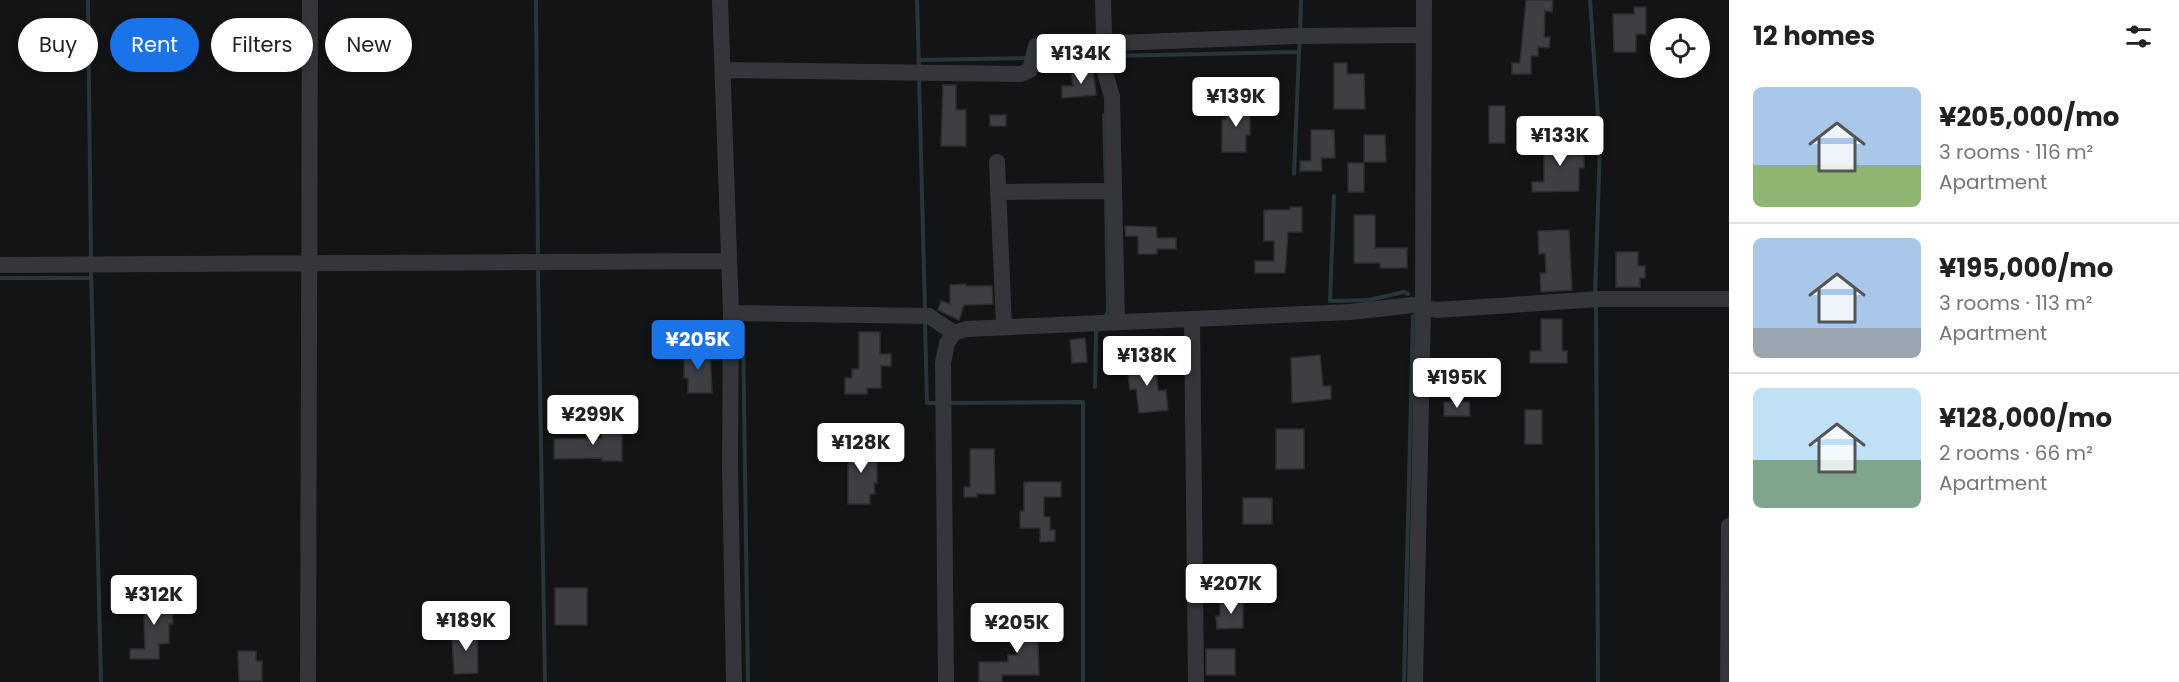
<!DOCTYPE html>
<meta charset="utf-8">
<style>
body{margin:0;font-family:Poppins,sans-serif;background:#f6f6f6;color:#222;height:100vh;display:flex;flex-direction:column;font-size:22px;white-space:nowrap}
*{box-sizing:border-box;margin:0}
p{font-size:20px;color:#767676}
.icon{flex:none;width:33px;height:33px;fill:none;stroke:currentColor;stroke-width:2;stroke-linecap:round;stroke-linejoin:round}
.map{position:relative;flex:1;overflow:hidden}
.side{display:flex;flex-direction:column;background:#fff;width:450px}
.side>*{flex:none}
.guide{position:absolute;left:18px;top:18px;width:570px;height:54px;display:flex;gap:12px}
.buttons{position:absolute;left:1650px;top:18px;display:grid;gap:12px}
.buttons a{display:grid;place-items:center;width:60px;height:60px;border-radius:50%;background:#fff;box-shadow:0 3px 9px #0003;font-size:30px}
.price{position:absolute;translate:-50% -51px;padding:0 14px;border-radius:6px;background:#fff;color:#222;font-size:20px;line-height:39px;filter:drop-shadow(0 2px 3px #0008)}
.price::after{content:'';position:absolute;left:50%;top:36px;width:18px;height:14px;margin-left:-9px;background:inherit;clip-path:polygon(0 0,100% 0,50% 100%)}
.price.active{background:#1a73e8;color:#fff}
ul{padding:0;list-style:none}
li{display:flex;align-items:center;gap:18px;height:150px;padding:0 24px}
li+li{border-top:2px solid #e0e0e0}
li span{display:grid;place-items:center;flex:none;width:168px;height:120px;border-radius:9px;color:#555}
li>.icon{margin-inline-start:auto}
span .icon{width:72px;height:72px;fill:#fffc;stroke-width:1}
li b{font-size:26px}
h2{display:flex;justify-content:space-between;align-items:center;height:72px;padding:0 24px;font-size:26px}
.tag{padding:0 21px;border-radius:27px;background:#fff;box-shadow:0 3px 9px #0003;font-size:21px;line-height:54px}
.tag.active{background:#1a73e8;color:#fff}
main{display:flex;flex:1;min-height:0}
.map>svg:first-child{display:block}
.lines{fill:none;stroke-linecap:round;stroke-linejoin:round}
.stream{stroke:#28353a;stroke-width:4}
.building{fill:#3d3f43;stroke:#2d2e32;stroke-width:1.5}
.minor{stroke:#34363b;stroke-width:16}
</style>
<main>
<div class="map">
<svg width="1729" height="682" viewBox="0 0 1729 682">
<rect width="100%" height="100%" fill="#131415"/>
<g class="lines">
<path class="stream" d="M 88,0 L 91,260
M 536,0 L 538,257
M 917,0 L 919,68
M 1590,0 L 1600,145 L 1595,296
M 1300,32 L 1301,0
M 1109,56 L 1299,52 L 1300,40
M 1037,58 L 1101,56
M 918,60 L 1029,58
M 919,76 L 925,311
M 1294,174 L 1299,52
M 1106,188 L 1104,115 L 1108,114
M 1334,196 L 1330,301 L 1369,300 L 1404,292 L 1408,294
M 91,268 L 101,682
M 538,268 L 545,682
M 0,278 L 91,278
M 1596,303 L 1598,682
M 1104,318 L 1108,312 L 1106,195
M 925,322 L 927,403 L 940,403
M 743,329 L 748,682
M 1095,387 L 1096,332 L 1099,327
M 947,403 L 1083,402 L 1083,682
M 1404,682 L 1413,316"/>
</g>
<path class="building" d="M 1526,0 L 1553,0 L 1552,12 L 1545,11 L 1544,37 L 1550,37 L 1549,48 L 1538,47 L 1538,56 L 1531,56 L 1531,74 L 1512,74 L 1512,63 L 1520,63 Z
M 1634,7 L 1646,7 L 1646,34 L 1636,34 L 1636,52 L 1614,52 L 1613,14 L 1634,14 Z
M 1334,63 L 1347,63 L 1347,74 L 1364,74 L 1365,109 L 1334,109 Z
M 1093,69 L 1096,95 L 1062,98 L 1062,86 L 1073,86 L 1071,72 Z
M 943,85 L 956,85 L 956,110 L 966,110 L 966,146 L 941,146 Z
M 1250,104 L 1250,135 L 1246,135 L 1246,152 L 1222,152 L 1222,119 L 1226,119 L 1225,105 Z
M 1489,106 L 1505,106 L 1505,143 L 1489,143 Z
M 990,115 L 1006,115 L 1006,126 L 990,126 Z
M 1311,130 L 1334,130 L 1335,158 L 1321,158 L 1322,171 L 1300,171 L 1300,161 L 1311,161 Z
M 1364,135 L 1385,135 L 1386,162 L 1364,162 Z
M 1544,137 L 1569,137 L 1570,155 L 1584,155 L 1584,168 L 1579,168 L 1579,191 L 1532,192 L 1532,182 L 1544,182 Z
M 1348,163 L 1364,163 L 1364,192 L 1348,192 Z
M 1290,207 L 1302,207 L 1302,232 L 1288,232 L 1285,273 L 1255,273 L 1255,261 L 1274,261 L 1274,241 L 1264,241 L 1264,210 L 1290,210 Z
M 1354,215 L 1375,215 L 1375,248 L 1407,248 L 1407,268 L 1380,268 L 1380,263 L 1354,263 Z
M 1125,226 L 1156,227 L 1157,238 L 1176,238 L 1176,249 L 1157,249 L 1157,254 L 1138,254 L 1138,236 L 1126,236 Z
M 1569,230 L 1572,290 L 1541,292 L 1540,273 L 1546,273 L 1545,253 L 1539,254 L 1538,231 Z
M 1616,252 L 1638,252 L 1638,266 L 1645,266 L 1645,278 L 1640,278 L 1640,287 L 1616,287 Z
M 966,284 L 966,286 L 992,286 L 993,304 L 964,305 L 959,320 L 938,310 L 941,301 L 950,304 L 950,285 Z
M 1541,319 L 1562,319 L 1562,351 L 1567,351 L 1567,363 L 1530,363 L 1530,351 L 1541,351 Z
M 859,332 L 880,332 L 880,354 L 891,354 L 891,366 L 881,366 L 881,388 L 867,388 L 867,394 L 845,394 L 845,378 L 852,378 L 852,369 L 859,369 Z
M 1085,338 L 1087,362 L 1072,363 L 1070,340 Z
M 684,350 L 710,350 L 712,393 L 688,393 L 688,378 L 684,378 Z
M 1320,355 L 1323,386 L 1331,386 L 1331,399 L 1292,403 L 1291,358 Z
M 1150,358 L 1151,371 L 1156,370 L 1158,391 L 1166,390 L 1168,410 L 1139,413 L 1136,389 L 1130,390 L 1128,375 L 1133,375 L 1131,360 Z
M 1444,402 L 1469,402 L 1470,416 L 1444,416 Z
M 1525,410 L 1542,410 L 1542,444 L 1525,444 Z
M 602,424 L 622,424 L 622,461 L 602,461 L 602,458 L 554,459 L 554,439 L 602,438 Z
M 1276,429 L 1304,429 L 1304,469 L 1276,469 Z
M 848,444 L 864,444 L 864,450 L 877,450 L 877,483 L 874,483 L 875,494 L 870,494 L 870,504 L 848,504 Z
M 970,449 L 994,449 L 995,494 L 977,494 L 977,497 L 964,497 L 964,487 L 970,487 Z
M 1024,482 L 1061,482 L 1061,497 L 1044,497 L 1044,517 L 1050,517 L 1050,530 L 1055,530 L 1055,541 L 1040,542 L 1040,528 L 1020,528 L 1020,511 L 1024,511 Z
M 1243,498 L 1272,498 L 1272,524 L 1243,524 Z
M 555,588 L 587,588 L 587,625 L 555,625 Z
M 143,591 L 163,591 L 164,607 L 172,607 L 173,624 L 169,624 L 169,643 L 159,644 L 159,659 L 130,659 L 130,649 L 145,649 Z
M 1220,600 L 1243,600 L 1243,628 L 1217,629 L 1216,616 L 1220,616 Z
M 1017,615 L 1037,615 L 1039,675 L 1002,675 L 1002,682 L 979,682 L 979,662 L 1008,662 L 1008,655 L 1017,655 Z
M 477,625 L 478,673 L 454,674 L 452,636 L 464,636 L 464,626 Z
M 1206,649 L 1235,649 L 1235,675 L 1206,675 Z
M 238,651 L 256,651 L 256,661 L 262,661 L 262,681 L 239,681 Z"/>
<g class="lines">
<path class="minor" d="M 720,0 L 731,313 L 730,468 L 734,682
M 1103,0 L 1105,72 L 1112,97 L 1117,322
M 723,70 L 1021,74 L 1030,70 L 1036,46 L 1295,36 L 1424,35
M 997,162 L 1004,327
M 999,192 L 1113,191
M 0,265 L 729,261
M 731,313 L 929,316 L 954,333
M 1192,319 L 1196,682
M 308,682 L 310,0
M 946,682 L 943,363 L 947,343 L 954,333 L 966,329 L 1350,312 L 1413,305 L 1437,310 L 1598,299 L 1729,299
M 1415,682 L 1423,309 L 1424,0
M 1728,682 L 1729,526"/>
</g>
</svg>
<div class="buttons">
<a><svg class="icon" aria-label="locate" viewBox="0 0 24 24"><circle cx="12" cy="12" r="6"/><path d="M12 2v4M12 18v4M2 12h4M18 12h4"/></svg></a>
</div>
<b class="price" style="left:1081px;top:85px">¥134K</b>
<b class="price" style="left:1236px;top:128px">¥139K</b>
<b class="price" style="left:1560px;top:167px">¥133K</b>
<b class="price active" style="left:698px;top:371px">¥205K</b>
<b class="price" style="left:1147px;top:387px">¥138K</b>
<b class="price" style="left:1457px;top:409px">¥195K</b>
<b class="price" style="left:593px;top:446px">¥299K</b>
<b class="price" style="left:861px;top:474px">¥128K</b>
<b class="price" style="left:1231px;top:615px">¥207K</b>
<b class="price" style="left:154px;top:626px">¥312K</b>
<b class="price" style="left:466px;top:652px">¥189K</b>
<b class="price" style="left:1017px;top:654px">¥205K</b>
<div class="guide">
<a class="tag">Buy</a>
<a class="tag active">Rent</a>
<a class="tag">Filters</a>
<a class="tag">New</a>
</div>
</div>
<section class="side">
<h2>12 homes<svg class="icon" aria-label="filters" viewBox="0 0 24 24"><path d="M4 7h16M4 17h16"/><circle cx="9" cy="7" r="2"/><circle cx="15" cy="17" r="2"/></svg></h2>
<ul>
<li><span style="background:linear-gradient(#a9c7e8 65%,#8fb573 0)"><svg class="icon" aria-label="home" viewBox="0 0 24 24"><path d="M3 11l9-7 9 7M6 9v11h12V9"/></svg></span><div><b>¥205,000/mo</b><p>3 rooms · 116 m²</p><p>Apartment</p></div></li>
<li><span style="background:linear-gradient(#a9c7e8 75%,#9aa5b1 0)"><svg class="icon" aria-label="home" viewBox="0 0 24 24"><path d="M3 11l9-7 9 7M6 9v11h12V9"/></svg></span><div><b>¥195,000/mo</b><p>3 rooms · 113 m²</p><p>Apartment</p></div></li>
<li><span style="background:linear-gradient(#bfe0f5 60%,#7fa58c 0)"><svg class="icon" aria-label="home" viewBox="0 0 24 24"><path d="M3 11l9-7 9 7M6 9v11h12V9"/></svg></span><div><b>¥128,000/mo</b><p>2 rooms · 66 m²</p><p>Apartment</p></div></li>
</ul>
</section>
</main>
